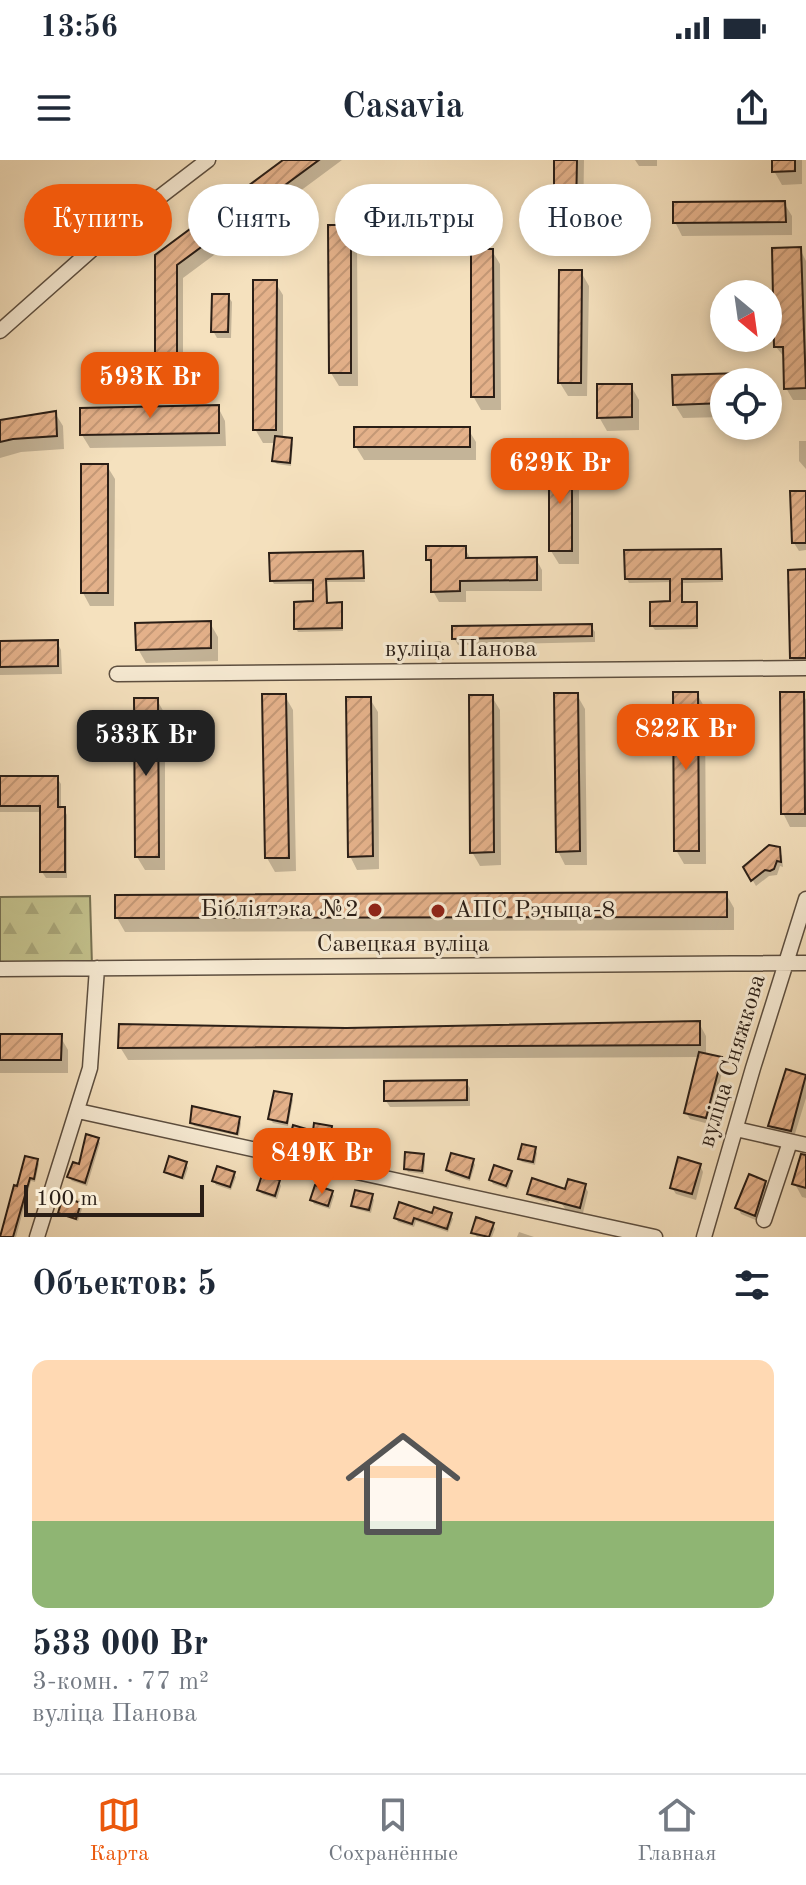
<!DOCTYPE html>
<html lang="ru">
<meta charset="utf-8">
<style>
body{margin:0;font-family:"Old Standard TT",serif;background:#f2f2f3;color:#1f2937;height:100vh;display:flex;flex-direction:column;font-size:30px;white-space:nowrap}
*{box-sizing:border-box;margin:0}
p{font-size:26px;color:#747a83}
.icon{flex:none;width:44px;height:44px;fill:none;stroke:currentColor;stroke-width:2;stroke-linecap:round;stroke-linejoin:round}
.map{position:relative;height:1077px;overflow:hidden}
.side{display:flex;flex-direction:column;background:#fff;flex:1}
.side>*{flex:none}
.top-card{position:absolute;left:24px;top:24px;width:758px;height:72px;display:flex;gap:16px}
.needle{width:52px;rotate:151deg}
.fabs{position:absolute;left:710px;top:120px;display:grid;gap:16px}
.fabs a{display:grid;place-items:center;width:72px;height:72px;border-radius:50%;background:#fff;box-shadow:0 4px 12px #0003;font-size:40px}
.scale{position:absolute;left:24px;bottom:20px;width:180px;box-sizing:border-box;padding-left:8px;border:4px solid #2a1e16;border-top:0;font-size:22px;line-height:28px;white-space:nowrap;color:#2a1e16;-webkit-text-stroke:6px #f8ecd5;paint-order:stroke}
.price{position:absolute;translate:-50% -68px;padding:0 18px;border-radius:16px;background:#ea580c;color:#fff;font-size:26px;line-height:52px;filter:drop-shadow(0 2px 4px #0008)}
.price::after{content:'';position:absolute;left:50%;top:48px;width:24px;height:18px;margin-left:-12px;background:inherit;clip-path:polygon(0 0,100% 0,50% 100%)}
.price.selected{background:#222;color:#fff}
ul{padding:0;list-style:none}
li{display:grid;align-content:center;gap:16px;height:424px;padding:0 32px}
li span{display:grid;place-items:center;height:248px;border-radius:16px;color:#555}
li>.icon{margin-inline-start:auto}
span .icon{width:144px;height:144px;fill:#fffc;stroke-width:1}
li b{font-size:34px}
h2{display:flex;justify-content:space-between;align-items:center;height:96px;padding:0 32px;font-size:34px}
.tag{padding:0 28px;border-radius:36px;background:#fff;box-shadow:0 4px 12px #0003;font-size:28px;line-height:72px}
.tag.selected{background:#ea580c;color:#fff}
.status{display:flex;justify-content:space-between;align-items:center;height:56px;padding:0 40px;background:#fff;direction:ltr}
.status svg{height:22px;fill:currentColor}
header{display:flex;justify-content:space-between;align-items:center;height:104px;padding:0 32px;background:#fff;font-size:36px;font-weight:700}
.dock{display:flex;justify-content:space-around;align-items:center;height:112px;border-top:2px solid #e0e1e3;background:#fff;font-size:22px;color:#747a83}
.dock a{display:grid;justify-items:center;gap:4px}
.dock .selected{color:#ea580c}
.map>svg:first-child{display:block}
.forest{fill:url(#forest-firs);stroke:#767051;stroke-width:2}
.shadow{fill:#0003}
.building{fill:url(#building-hatch);stroke:#2a1e16;stroke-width:2}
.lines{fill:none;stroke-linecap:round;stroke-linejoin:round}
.minor-casing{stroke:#5d4f40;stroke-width:17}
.minor{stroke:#f8ecd5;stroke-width:14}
.poi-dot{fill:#8f2418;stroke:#f8ecd5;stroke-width:3}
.labels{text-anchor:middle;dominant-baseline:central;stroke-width:6;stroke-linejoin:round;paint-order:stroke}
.street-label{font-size:24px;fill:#2a1e16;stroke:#f8ecd5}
.poi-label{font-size:24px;fill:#2a1e16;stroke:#f8ecd5;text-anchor:end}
</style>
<div class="status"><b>13:56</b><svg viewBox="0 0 49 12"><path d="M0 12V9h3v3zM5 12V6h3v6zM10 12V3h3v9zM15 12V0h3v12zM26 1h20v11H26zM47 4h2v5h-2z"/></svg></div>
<header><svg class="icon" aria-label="menu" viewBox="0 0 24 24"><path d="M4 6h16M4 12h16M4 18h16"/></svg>Casavia<svg class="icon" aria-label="share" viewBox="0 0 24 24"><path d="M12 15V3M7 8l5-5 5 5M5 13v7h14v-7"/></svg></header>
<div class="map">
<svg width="806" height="1077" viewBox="0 0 806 1077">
<defs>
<pattern id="forest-firs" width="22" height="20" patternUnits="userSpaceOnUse" patternTransform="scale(2)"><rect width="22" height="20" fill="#c3c18c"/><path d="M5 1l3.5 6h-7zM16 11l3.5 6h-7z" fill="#a8a578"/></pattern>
<pattern id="building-hatch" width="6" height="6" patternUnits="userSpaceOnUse" patternTransform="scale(2)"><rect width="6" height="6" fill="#e4b18a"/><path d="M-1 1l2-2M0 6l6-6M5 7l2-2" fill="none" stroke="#c49876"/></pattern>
</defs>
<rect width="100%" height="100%" fill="#f5e1be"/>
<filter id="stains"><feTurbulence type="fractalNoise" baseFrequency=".0025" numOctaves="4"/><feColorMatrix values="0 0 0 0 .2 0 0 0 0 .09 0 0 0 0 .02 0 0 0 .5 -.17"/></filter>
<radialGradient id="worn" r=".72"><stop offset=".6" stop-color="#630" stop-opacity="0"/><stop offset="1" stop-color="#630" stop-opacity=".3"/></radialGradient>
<path class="forest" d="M 90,736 L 92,806 L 0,807 L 0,737 Z"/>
<path class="shadow" d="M 287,0 L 342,0 L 183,118 L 183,214 L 164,214 L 157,202 L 157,96 Z
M 556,0 L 584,0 L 583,64 L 564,64 L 556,50 Z
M 635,0 L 657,0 L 657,6 L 639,6 Z
M 774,0 L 802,0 L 802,24 L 782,25 L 774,11 Z
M 479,39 L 487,53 L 487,72 L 377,72 L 369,59 Z
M 784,43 L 792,56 L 792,75 L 682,76 L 675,62 Z
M 350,67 L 357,80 L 358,226 L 339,226 L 331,213 Z
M 800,89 L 806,101 L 806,240 L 793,240 L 786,228 L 785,198 L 776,187 Z
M 492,91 L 500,104 L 501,250 L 481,250 L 473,236 Z
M 581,112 L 589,126 L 587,236 L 568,236 L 560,223 Z
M 275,122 L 283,135 L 283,279 L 291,280 L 293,284 L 291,306 L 277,304 L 274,301 L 276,283 L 263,283 L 255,269 Z
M 228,136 L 232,142 L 231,178 L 217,178 L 213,171 Z
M 742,215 L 747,222 L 724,222 L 724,257 L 683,258 L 675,245 L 674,217 Z
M 631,226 L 639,240 L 639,270 L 607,271 L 599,257 Z
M 218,247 L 225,261 L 226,286 L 90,288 L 82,275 Z
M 55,253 L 63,266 L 64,289 L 21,292 L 0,298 L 0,262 Z
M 468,269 L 476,282 L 476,300 L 364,300 L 356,287 Z
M 799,281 L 806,281 L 806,309 L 799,301 Z
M 571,303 L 579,317 L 579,404 L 559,404 L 551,391 Z
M 107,306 L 115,319 L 114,446 L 90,446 L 83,433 Z
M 806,333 L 806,390 L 799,391 L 794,383 Z
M 465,388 L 471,400 L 536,399 L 542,410 L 542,431 L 466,431 L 466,442 L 439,442 L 433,431 L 433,407 L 428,399 Z
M 720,391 L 723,422 L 683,423 L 683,444 L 696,444 L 698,448 L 698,469 L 655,470 L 652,466 L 672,443 L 672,422 L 629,423 L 627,419 Z
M 362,394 L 365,422 L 327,422 L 328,445 L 340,445 L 343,448 L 343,471 L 298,472 L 296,468 L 315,443 L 315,424 L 274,424 L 272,421 Z
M 806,411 L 806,511 L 800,511 L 792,498 Z
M 210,463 L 218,477 L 218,501 L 146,503 L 138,489 Z
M 591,466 L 595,472 L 595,482 L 458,485 L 454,478 Z
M 441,481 L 444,500 L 435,500 L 433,482 Z
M 57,482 L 61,490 L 62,514 L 0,515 L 0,483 Z
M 697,534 L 705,548 L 706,704 L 684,704 L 676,690 Z
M 803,534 L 806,540 L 806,667 L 790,667 L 783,653 Z
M 577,535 L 585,549 L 587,705 L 565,705 L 558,691 Z
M 285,536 L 293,550 L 296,711 L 275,712 L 267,698 Z
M 492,537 L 500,550 L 501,705 L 480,706 L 472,692 Z
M 370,539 L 378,552 L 379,709 L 357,710 L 350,696 Z
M 157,540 L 165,554 L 165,710 L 145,710 L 137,697 Z
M 0,618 L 57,618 L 61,624 L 61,649 L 64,649 L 67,655 L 67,718 L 46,718 L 42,712 L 42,652 L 0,652 Z
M 778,689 L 782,696 L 783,707 L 780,706 L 777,715 L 769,716 L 756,726 L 745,707 Z
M 726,734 L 734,748 L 734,770 L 125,772 L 117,758 Z
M 699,863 L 706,876 L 706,895 L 720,899 L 724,905 L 709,964 L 690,959 L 686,953 L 700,897 L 128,900 L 120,887 L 346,870 Z
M 0,876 L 60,876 L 68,890 L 68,913 L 0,913 Z
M 787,911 L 806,917 L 806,938 L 794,977 L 774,972 L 770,966 Z
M 466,922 L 470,928 L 470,946 L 390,947 L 386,941 Z
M 291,936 L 293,940 L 288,966 L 273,963 L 270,959 Z
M 239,959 L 241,963 L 239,976 L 194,966 L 192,962 Z
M 330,968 L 333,972 L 329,993 L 293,985 L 291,981 Z
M 98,979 L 100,983 L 87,1026 L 72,1021 L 69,1017 Z
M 380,984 L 382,987 L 380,1001 L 364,998 L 362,994 Z
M 535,989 L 537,993 L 535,1005 L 522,1002 L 520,999 Z
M 423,996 L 425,1000 L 424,1014 L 408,1012 L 406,1008 Z
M 806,996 L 806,1038 L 802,1037 L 795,1024 Z
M 37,1001 L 39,1004 L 35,1022 L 31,1021 L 16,1077 L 1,1077 L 19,1029 Z
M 473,1001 L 475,1005 L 470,1021 L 450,1014 L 448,1010 Z
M 186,1004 L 188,1008 L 184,1020 L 169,1015 L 166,1011 Z
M 700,1005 L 703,1012 L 696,1040 L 676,1034 L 672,1028 Z
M 510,1012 L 512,1016 L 508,1029 L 493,1024 L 491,1020 Z
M 233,1013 L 236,1017 L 231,1030 L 216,1025 L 214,1021 Z
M 279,1022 L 281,1026 L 277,1039 L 262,1034 L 259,1030 Z
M 569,1022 L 585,1026 L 588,1032 L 583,1053 L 566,1050 L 562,1044 Z
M 765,1023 L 769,1029 L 758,1061 L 741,1054 L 738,1048 Z
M 553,1030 L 549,1043 L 531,1037 L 529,1033 Z
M 332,1032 L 334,1036 L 330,1049 L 314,1044 L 312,1040 Z
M 372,1036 L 374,1040 L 371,1053 L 356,1049 L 353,1045 Z
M 80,1045 L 82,1049 L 78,1061 L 63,1056 L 60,1052 Z
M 450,1055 L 453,1059 L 448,1072 L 416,1061 L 414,1067 L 398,1062 L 396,1058 Z
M 493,1065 L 495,1069 L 492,1077 L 477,1077 L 473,1072 Z
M 519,1072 L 534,1077 L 517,1077 Z"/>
<path class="building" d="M 283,0 L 319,0 L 177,105 L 177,202 L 155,202 L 155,95 Z
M 554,0 L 577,0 L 576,51 L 554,51 Z
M 772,0 L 795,0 L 795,11 L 772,12 Z
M 367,37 L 480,37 L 480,59 L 367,59 Z
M 785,41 L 786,62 L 673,63 L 673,42 Z
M 328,65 L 351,65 L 351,213 L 329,213 Z
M 801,87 L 806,228 L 784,229 L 783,187 L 774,187 L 772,88 Z
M 471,89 L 493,89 L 494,237 L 471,237 Z
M 559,110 L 582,110 L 581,223 L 558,223 Z
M 253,120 L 277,120 L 276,270 L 253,270 Z
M 212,134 L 229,134 L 228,172 L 211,172 Z
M 744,213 L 744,222 L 724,222 L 724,243 L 673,245 L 672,215 Z
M 597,224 L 632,224 L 632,257 L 597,258 Z
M 219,245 L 219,273 L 80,275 L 80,248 Z
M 56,251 L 57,276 L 13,279 L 0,282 L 0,260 Z
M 354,267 L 470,267 L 470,287 L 354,287 Z
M 275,276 L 292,278 L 290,303 L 272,301 Z
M 549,301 L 572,301 L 572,391 L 549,391 Z
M 81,304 L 108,304 L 108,433 L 81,433 Z
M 790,331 L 806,331 L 806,383 L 792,383 Z
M 426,386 L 466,386 L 466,398 L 537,397 L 537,420 L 460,421 L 460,431 L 431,432 L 431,400 L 426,400 Z
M 721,389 L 722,419 L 682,419 L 682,442 L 697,442 L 697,466 L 650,466 L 650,442 L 670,441 L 670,419 L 625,419 L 624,390 Z
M 363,391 L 364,418 L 326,419 L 327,443 L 342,442 L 342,468 L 294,469 L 294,442 L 313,441 L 313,420 L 270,421 L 269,393 Z
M 806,409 L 806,498 L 790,498 L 788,410 Z
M 211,461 L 211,488 L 136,490 L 135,463 Z
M 592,464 L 592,476 L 452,479 L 452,466 Z
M 58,480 L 58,506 L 0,507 L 0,481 Z
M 673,532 L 698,532 L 699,691 L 674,691 Z
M 780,532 L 804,532 L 805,654 L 781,654 Z
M 554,533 L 578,533 L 580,691 L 556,692 Z
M 262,534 L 286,534 L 289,698 L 265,698 Z
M 469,535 L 493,535 L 494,692 L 470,693 Z
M 346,537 L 371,537 L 373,696 L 348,697 Z
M 134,538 L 158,538 L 159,697 L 135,697 Z
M 0,616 L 58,616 L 58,647 L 65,647 L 65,712 L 40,712 L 40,646 L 0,646 Z
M 769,685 L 780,687 L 781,702 L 777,701 L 774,709 L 770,711 L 765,710 L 751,721 L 743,707 Z
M 727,732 L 727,757 L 115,758 L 115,735 Z
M 700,861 L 700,885 L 118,888 L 119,864 L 346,868 Z
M 0,874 L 62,874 L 61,900 L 0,900 Z
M 699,892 L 722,897 L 706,958 L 684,953 Z
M 786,909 L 806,915 L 791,971 L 768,966 Z
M 467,920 L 467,940 L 384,941 L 384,921 Z
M 274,931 L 292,934 L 287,963 L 268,959 Z
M 192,946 L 240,957 L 237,974 L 190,963 Z
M 314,963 L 332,966 L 328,990 L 289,981 L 293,965 L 313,971 Z
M 86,974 L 99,978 L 85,1023 L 67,1017 L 73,1002 L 79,1004 Z
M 363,979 L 381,982 L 379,998 L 360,995 Z
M 522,984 L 536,987 L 533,1002 L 518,999 Z
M 405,992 L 424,994 L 422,1011 L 404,1009 Z
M 451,993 L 474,999 L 469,1018 L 446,1010 Z
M 801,994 L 806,995 L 806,1028 L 792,1024 Z
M 25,996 L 38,999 L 34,1019 L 30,1018 L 13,1077 L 0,1077 L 14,1025 L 17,1026 Z
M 169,996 L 187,1002 L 182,1018 L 164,1012 Z
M 678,997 L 701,1004 L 692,1034 L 670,1028 Z
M 494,1005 L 512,1011 L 506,1026 L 489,1020 Z
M 217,1006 L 235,1012 L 230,1027 L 212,1021 Z
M 749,1014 L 766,1021 L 755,1056 L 735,1048 Z
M 262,1015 L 280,1020 L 275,1036 L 257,1030 Z
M 532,1018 L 565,1029 L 568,1019 L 586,1024 L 580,1048 L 527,1034 Z
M 315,1025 L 333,1031 L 328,1046 L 310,1040 Z
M 355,1030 L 373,1034 L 369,1050 L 351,1046 Z
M 63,1037 L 81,1043 L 76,1059 L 58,1053 Z
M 399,1042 L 432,1053 L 434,1047 L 452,1053 L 447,1069 L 414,1058 L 412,1064 L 394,1058 Z
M 476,1057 L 494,1063 L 489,1077 L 471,1073 Z"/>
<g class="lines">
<defs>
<path id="minor" d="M 0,171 L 97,85 L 208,0
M 117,514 L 806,508
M 0,809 L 806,803
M 78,951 L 655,1077
M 736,969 L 806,985
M 764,1060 L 790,982
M 37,1077 L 90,908 L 97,808
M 704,1077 L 753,908 L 806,739"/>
</defs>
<use href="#minor" class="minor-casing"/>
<use href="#minor" class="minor"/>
</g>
<g class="poi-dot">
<circle cx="375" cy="750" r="8"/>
<circle cx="438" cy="751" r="8"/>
</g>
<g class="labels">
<g class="street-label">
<text x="461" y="490">вуліца Панова</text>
<text x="403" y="785">Савецкая вуліца</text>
<text transform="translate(733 901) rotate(-73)">вуліца Сняжкова</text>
</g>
<g class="poi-label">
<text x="359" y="750">Бібліятэка №2</text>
<text x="454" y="751" text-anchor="start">АПС Рэчыца-8</text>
</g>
</g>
<rect width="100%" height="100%" filter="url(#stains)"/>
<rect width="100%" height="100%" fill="url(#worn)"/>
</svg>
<div class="fabs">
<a><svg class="needle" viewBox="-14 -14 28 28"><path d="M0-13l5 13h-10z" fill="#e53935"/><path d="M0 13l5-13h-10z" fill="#747a83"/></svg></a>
<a><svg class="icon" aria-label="locate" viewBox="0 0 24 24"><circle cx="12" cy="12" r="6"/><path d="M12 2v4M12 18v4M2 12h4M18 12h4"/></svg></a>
</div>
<div class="scale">100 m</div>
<b class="price" style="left:150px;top:260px">593K Br</b>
<b class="price" style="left:560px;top:346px">629K Br</b>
<b class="price" style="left:686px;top:612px">822K Br</b>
<b class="price selected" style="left:146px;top:618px">533K Br</b>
<b class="price" style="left:322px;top:1036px">849K Br</b>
<div class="top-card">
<a class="tag selected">Купить</a>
<a class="tag">Снять</a>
<a class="tag">Фильтры</a>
<a class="tag">Новое</a>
</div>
</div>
<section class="side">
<h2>Объектов: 5<svg class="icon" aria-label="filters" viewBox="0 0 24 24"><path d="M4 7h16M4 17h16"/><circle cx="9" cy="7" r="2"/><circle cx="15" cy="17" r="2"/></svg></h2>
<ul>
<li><span style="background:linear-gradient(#ffd9b3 65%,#8fb573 0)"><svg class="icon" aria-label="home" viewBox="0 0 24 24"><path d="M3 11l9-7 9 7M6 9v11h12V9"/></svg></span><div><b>533 000 Br</b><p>3-комн. · 77 m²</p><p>вуліца Панова</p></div></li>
</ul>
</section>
<nav class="dock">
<a class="selected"><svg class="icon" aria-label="map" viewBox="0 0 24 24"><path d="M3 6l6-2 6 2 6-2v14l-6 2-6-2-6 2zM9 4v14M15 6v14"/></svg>Карта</a>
<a><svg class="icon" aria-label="saved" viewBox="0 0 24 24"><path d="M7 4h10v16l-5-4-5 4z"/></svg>Сохранённые</a>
<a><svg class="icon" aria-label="home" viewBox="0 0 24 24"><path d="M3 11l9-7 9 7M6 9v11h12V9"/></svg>Главная</a>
</nav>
